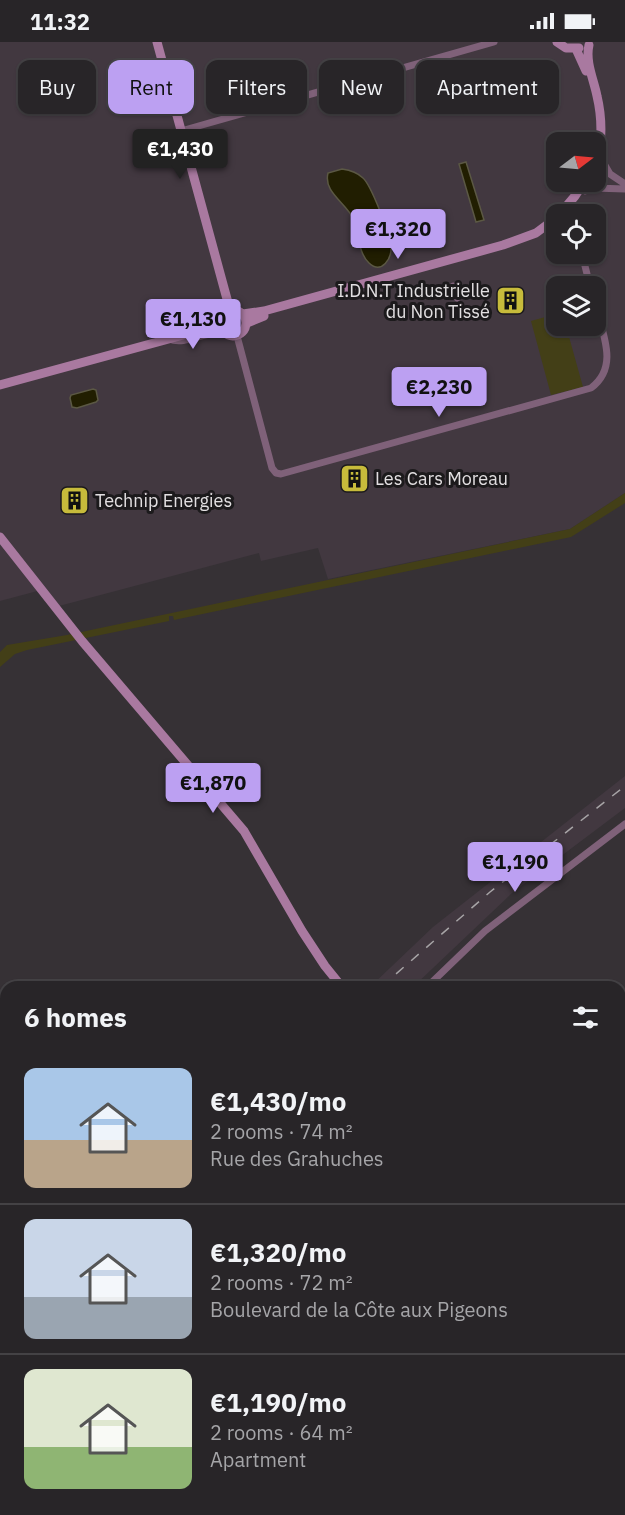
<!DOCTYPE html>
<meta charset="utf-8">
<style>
body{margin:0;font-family:"IBM Plex Sans",sans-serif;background:#302d30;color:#f1f3f6;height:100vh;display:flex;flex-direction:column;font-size:22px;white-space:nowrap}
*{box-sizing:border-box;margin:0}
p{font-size:20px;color:#a5a5a8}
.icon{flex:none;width:33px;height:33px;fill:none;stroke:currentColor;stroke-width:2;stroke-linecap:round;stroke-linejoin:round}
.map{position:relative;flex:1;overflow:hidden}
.drawer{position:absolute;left:0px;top:939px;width:626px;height:534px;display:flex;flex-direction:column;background:#282528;border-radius:18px 18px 0 0;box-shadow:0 2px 4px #0004,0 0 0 2px #444245}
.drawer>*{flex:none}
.guide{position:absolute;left:18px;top:18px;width:590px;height:54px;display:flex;gap:12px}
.needle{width:39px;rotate:74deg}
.buttons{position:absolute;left:546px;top:90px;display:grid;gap:12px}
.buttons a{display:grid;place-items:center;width:60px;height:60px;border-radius:12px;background:#282528;box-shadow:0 2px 4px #0004,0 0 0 2px #444245;font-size:30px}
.price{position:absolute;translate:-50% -51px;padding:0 14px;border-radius:6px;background:#bca0f2;color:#111;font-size:20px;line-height:39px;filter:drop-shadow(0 2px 3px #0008)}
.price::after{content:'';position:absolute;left:50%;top:36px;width:18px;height:14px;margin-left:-9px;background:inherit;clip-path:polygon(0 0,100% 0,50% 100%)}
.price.current{background:#222;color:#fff}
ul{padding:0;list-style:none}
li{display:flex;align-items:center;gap:18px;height:150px;padding:0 24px}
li+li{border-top:2px solid #444245}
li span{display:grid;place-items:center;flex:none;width:168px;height:120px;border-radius:12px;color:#555}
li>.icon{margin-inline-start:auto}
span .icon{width:72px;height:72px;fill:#fffc;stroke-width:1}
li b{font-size:26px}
h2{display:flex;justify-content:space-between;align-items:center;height:72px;padding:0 24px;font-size:26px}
.chip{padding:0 21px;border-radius:12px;background:#282528;box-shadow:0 2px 4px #0004,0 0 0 2px #444245;font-size:21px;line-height:54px}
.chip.current{background:#bca0f2;color:#111}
.status{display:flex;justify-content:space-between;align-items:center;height:42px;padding:0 30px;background:#282528;direction:ltr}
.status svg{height:16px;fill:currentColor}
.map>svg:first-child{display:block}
.built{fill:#423840;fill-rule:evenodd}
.green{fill:#433f17}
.water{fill:#211e01;stroke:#5b5844;stroke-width:1.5}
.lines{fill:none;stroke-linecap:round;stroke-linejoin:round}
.street{stroke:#7f6179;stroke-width:7}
.secondary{stroke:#a979a0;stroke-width:9}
.rail{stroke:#a7a4a6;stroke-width:1.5;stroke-dasharray:10 10;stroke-linecap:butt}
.labels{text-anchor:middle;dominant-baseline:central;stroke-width:6;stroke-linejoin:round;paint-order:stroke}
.poi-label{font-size:18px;fill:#e2dfe1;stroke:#1c1a1c;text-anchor:start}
</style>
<div class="status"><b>11:32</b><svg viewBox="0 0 49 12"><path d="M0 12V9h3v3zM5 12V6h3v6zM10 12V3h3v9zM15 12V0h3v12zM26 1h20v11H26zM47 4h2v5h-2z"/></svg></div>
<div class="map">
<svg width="625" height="1473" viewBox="0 0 625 1473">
<rect width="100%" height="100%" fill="#363135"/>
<path class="built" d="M 0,0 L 625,0 L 625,451 L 570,487 L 328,537 L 318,506 L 261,519 L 259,511 L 59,564 L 45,547 L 0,559 ZM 556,100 L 596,100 L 596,140 L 556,140 ZM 556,172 L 596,172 L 596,212 L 556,212 ZM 556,244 L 596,244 L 596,284 L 556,284 Z
M 625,734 L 625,766 L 512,851 L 413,945 L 370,945 L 433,885 Z"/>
<path class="green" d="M 556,272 L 556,284 L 566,284 L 583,345 L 551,353 L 531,279 Z
M 625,451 L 625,461 L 571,495 L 174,578 L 173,574 L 169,574 L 169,579 L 27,608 L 15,612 L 0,625 L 0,610 L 7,603 L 67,593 L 570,487 Z
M 140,1467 L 284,1467 L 288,1473 L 141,1473 Z"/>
<path class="water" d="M 466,120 L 484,178 L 476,180 L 459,122 Z
M 342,127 C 349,128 357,130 363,136 C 371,143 390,192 391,204 C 392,216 382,233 369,221 C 358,211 359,191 354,178 C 347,161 323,151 328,131 Z
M 93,347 L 96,348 L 98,358 L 96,360 L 77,366 L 72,365 L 70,356 L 71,353 Z"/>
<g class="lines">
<path class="street" d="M 181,89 L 494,0
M 599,113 L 610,132 L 625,142
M 585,149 L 594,146 L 625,147
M 572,167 L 573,172
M 555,184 L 556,184
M 582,212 L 590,244
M 453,244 L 457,256
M 237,294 L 272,426 L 276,431 L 281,432 L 591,346 C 619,325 603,293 596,265
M 169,297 C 186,304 206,288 224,291
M 427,945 L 485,889 L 625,782
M 620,1194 L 625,1191"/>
<path class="secondary" d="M 157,0 L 230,268
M 557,0 L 566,6 L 579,6
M 589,3 C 585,20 594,38 597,54 C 603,79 602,102 596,126
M 576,7 L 586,29
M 560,172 L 575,154 L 584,140
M220 281a13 13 0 1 1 26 0a13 13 0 1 1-26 0Z
M 243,272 L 264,269 L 503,203 L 536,191 L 556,176
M 247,281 L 264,274
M 0,343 L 220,283
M 0,495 L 82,599 L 244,789 L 302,889 L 325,924 L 342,945
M 620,1434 L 625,1444"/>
<path class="rail" d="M 381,945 L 490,850 L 625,744
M 0,1361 L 6,1353"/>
</g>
<defs>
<symbol id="building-square" viewBox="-11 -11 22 22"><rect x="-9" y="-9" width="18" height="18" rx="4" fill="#c7bb3b" stroke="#1c1a1c"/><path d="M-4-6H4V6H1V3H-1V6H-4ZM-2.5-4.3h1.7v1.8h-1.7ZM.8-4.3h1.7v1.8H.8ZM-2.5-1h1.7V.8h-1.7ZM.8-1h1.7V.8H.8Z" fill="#111"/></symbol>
</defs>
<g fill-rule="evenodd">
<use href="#building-square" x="494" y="242" width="33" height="33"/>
<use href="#building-square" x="338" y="420" width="33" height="33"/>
<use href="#building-square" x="58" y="442" width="33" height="33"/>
</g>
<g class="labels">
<g class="poi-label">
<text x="490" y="248" text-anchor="end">I.D.N.T Industrielle<tspan x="490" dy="21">du Non Tissé</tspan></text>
<text x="375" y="436">Les Cars Moreau</text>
<text x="95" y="458">Technip Energies</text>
</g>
</g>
</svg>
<div class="buttons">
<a><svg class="needle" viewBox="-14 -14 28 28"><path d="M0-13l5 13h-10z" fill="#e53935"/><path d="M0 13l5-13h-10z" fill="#a5a5a8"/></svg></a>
<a><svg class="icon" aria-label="locate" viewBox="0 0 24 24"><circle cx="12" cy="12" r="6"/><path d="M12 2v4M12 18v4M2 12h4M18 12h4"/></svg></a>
<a><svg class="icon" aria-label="layers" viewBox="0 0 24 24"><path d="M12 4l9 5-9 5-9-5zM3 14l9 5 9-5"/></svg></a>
</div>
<b class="price current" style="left:180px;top:138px">€1,430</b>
<b class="price" style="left:398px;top:218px">€1,320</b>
<b class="price" style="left:193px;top:308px">€1,130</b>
<b class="price" style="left:439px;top:376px">€2,230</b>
<b class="price" style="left:213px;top:772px">€1,870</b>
<b class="price" style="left:515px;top:851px">€1,190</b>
<div class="guide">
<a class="chip">Buy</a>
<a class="chip current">Rent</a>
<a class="chip">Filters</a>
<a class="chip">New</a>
<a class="chip">Apartment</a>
</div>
<section class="drawer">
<h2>6 homes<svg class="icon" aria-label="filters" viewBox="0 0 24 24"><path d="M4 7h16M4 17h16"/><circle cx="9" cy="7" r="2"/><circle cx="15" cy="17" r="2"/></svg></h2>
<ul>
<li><span style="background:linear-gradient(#a9c7e8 60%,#b9a48a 0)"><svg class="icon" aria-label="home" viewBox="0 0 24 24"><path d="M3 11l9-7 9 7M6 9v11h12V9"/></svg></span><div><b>€1,430/mo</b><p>2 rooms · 74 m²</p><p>Rue des Grahuches</p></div></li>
<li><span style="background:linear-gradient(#c9d6e8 65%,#9aa5b1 0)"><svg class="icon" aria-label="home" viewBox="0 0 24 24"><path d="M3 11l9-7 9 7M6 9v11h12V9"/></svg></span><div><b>€1,320/mo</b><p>2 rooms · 72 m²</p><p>Boulevard de la Côte aux Pigeons</p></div></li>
<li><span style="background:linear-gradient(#dfe7d0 65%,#8fb573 0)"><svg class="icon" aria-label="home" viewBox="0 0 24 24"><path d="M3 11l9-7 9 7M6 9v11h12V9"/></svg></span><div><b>€1,190/mo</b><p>2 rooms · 64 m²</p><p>Apartment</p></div></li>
</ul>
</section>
</div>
